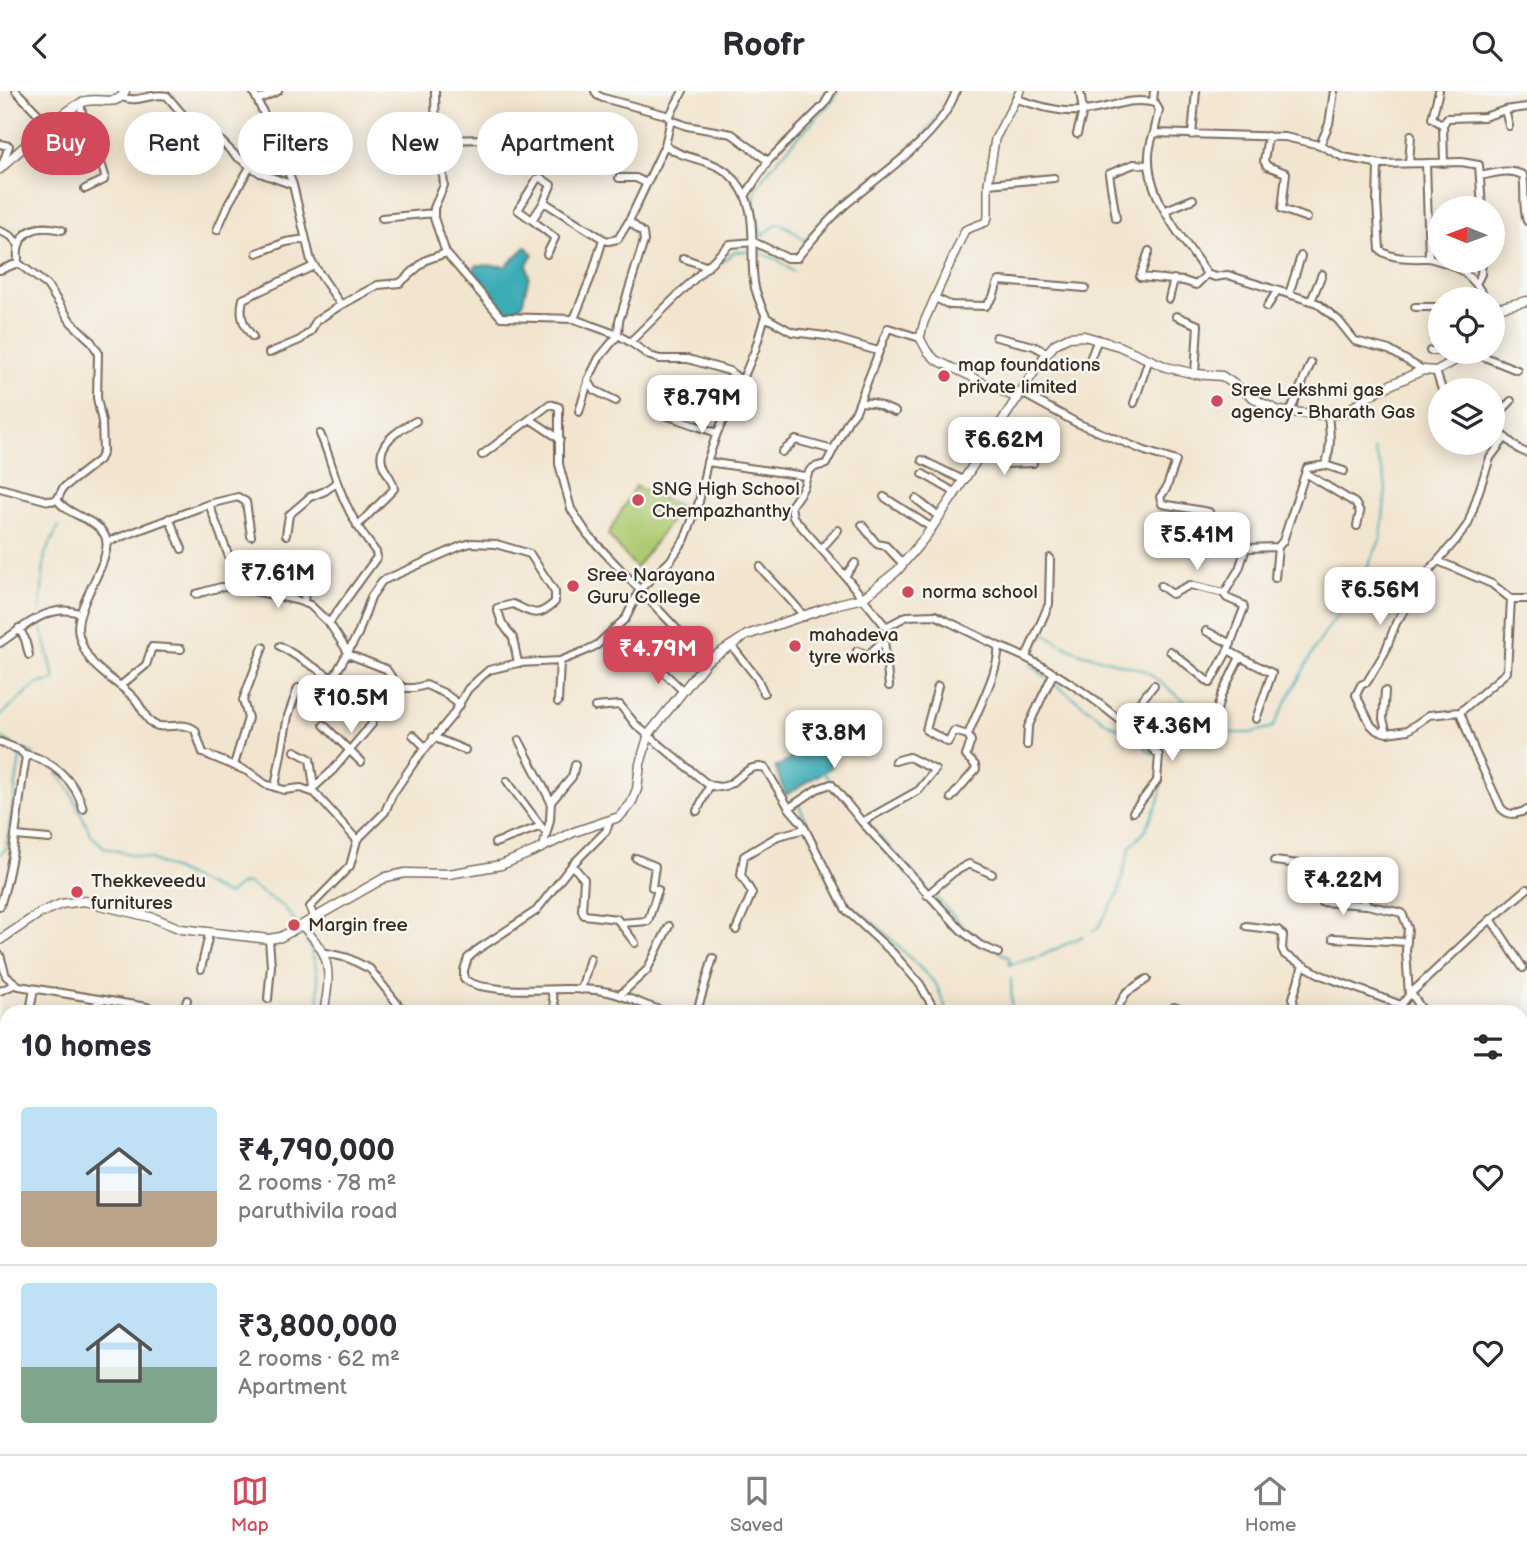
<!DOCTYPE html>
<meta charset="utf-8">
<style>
body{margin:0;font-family:"Balsamiq Sans",sans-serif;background:#f2f2f3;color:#2b2b33;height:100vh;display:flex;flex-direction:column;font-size:26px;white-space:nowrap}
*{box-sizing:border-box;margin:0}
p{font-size:23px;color:#7c7c81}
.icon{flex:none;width:38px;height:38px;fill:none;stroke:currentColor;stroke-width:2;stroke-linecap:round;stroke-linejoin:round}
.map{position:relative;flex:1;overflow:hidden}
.sheet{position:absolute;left:0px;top:914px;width:1528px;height:450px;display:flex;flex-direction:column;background:#fff;border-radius:21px 21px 0 0;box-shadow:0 4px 18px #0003}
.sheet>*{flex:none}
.hud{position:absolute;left:21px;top:21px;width:700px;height:63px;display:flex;gap:14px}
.needle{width:46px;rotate:271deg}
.controls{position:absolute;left:1428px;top:105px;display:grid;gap:14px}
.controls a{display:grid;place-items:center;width:77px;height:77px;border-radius:50%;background:#fff;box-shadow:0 4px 18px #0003;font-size:35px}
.price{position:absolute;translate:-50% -60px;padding:0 16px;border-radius:14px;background:#fff;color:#222;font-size:23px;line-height:46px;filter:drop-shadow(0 2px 4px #0008)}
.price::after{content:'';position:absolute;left:50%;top:42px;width:21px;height:16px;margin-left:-10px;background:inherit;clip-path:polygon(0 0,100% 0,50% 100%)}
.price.active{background:#d1495b;color:#fff}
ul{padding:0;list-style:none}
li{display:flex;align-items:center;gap:21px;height:175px;padding:0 21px}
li+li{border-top:2px solid #e1e1e2}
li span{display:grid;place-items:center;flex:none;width:196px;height:140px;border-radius:7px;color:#555}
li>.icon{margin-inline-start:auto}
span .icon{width:84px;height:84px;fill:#fffc;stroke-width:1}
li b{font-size:30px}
h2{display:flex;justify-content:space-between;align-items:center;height:84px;padding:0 21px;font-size:30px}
.chip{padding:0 24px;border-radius:32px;background:#fff;box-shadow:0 4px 18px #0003;font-size:24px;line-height:63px}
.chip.active{background:#d1495b;color:#fff}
header{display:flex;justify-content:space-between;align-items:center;height:91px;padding:0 21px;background:#fff;font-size:32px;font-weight:700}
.menu{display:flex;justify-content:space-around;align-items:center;height:98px;border-top:2px solid #e1e1e2;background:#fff;font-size:19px;color:#7c7c81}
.menu a{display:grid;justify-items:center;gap:4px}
.menu .active{color:#d1495b}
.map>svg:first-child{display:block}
.green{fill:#adcb72;stroke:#747a48;stroke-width:2}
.water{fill:#3aabb6;stroke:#3a6a6a;stroke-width:2}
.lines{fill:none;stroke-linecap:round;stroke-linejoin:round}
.stream{stroke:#3aabb6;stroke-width:2}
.minor-casing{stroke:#7b6b5c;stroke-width:10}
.tertiary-casing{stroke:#7b6b5c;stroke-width:10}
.secondary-casing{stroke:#7b6b5c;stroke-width:11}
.minor{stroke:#fff;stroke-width:6}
.tertiary{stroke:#fff;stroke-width:7}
.secondary{stroke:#fff;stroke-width:8}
.poi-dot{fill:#d1495b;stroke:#f6f6f2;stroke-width:2.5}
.labels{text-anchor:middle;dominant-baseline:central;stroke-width:5;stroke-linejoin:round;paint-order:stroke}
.poi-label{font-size:19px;fill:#3b2a1e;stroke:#f6f6f2;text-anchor:start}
</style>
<header><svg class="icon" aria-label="back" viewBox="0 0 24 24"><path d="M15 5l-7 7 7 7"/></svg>Roofr<svg class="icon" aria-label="search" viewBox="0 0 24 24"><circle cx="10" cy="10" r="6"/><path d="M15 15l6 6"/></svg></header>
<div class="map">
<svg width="1527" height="1363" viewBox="0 0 1527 1363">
<rect width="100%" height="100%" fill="#f6f6f2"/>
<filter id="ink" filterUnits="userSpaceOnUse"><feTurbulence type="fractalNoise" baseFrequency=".0143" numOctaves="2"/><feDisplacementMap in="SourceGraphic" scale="14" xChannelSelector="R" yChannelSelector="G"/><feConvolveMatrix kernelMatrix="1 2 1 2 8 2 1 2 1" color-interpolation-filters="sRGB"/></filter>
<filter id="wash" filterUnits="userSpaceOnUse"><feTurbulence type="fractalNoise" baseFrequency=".00686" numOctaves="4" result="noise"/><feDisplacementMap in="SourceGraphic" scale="28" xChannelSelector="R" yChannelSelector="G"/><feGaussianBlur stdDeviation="1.57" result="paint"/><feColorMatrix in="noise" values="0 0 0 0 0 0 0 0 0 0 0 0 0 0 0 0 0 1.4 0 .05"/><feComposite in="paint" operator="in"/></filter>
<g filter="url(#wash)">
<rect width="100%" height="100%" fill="#f2e5cf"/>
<path class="green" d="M 635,395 L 681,416 L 636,477 L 608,444 Z"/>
<path class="water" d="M 526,156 L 533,163 L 527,173 L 529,185 L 522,214 L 504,224 L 471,182 L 477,174 L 506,175 Z
M 797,651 L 818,653 L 832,676 L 786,704 L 775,676 L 789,670 Z"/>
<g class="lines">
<path class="stream" d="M 838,0 L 834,8 C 819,25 757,85 755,103 C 752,117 760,132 762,145 L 778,132 L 791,138 L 805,150 L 840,113 L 859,99
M 924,43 L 945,16 L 952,0
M 759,162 L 777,168 L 793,181
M 715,177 L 734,161 L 748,160
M 40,520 L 45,463 L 59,435
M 1034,565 L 1041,540 L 1063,554 L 1081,562 L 1146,580 L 1187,612 L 1200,629 L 1218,642 L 1250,642 L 1273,636 L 1315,557 L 1364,484 L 1381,447 L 1386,398 L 1384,384 L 1374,359
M 1031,574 L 1046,586
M 1055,593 L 1109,633 L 1127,640 L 1154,664
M 0,625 L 37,593 L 55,589 L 40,531
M 0,646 L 12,652
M 23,658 L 34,663
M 823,681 L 862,724
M 57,682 L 70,699 L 91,744 L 105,757 L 151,768 L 228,804 L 238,795 L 247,792 L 284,816 L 298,834
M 798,712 L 820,761
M 868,733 L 872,738
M 876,742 L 928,797
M 0,763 L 6,758 L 20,666
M 826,772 L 847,812 L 882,839 L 936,893 L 947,920
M 935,805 L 968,841
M 1092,841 L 1097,838 L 1118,803 L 1130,756 L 1145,740 L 1160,707 L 1161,679
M 304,845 C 318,869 319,893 319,920
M 999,861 L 1009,866 L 1010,874
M 1011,873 L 1039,866 L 1083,845
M 1011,888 L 1012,917
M 0,1231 L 7,1228
M 579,1356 L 582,1363
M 971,1363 L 974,1356
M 1052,1363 L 1053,1356"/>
</g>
</g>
<g filter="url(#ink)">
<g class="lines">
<defs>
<path id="minor" d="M 16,0 L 50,35
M 253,0 L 277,51 L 293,94
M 435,0 L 436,53 L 441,66 L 444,94 L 434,117 L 434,127 L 446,162 L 501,226 L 574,228 L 618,244 L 630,251 L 730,153 L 754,151 L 787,167 L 797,167 C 812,149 826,131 844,115 C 880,83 940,47 956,0
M 595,0 L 597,4 L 603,7 L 666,24 L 671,29 L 665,54 C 683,69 711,67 729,83 C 764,114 747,158 755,197 C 758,207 762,218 767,227 L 792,241 L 826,245 L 878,260
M 1439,0 L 1432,27 L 1443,34
M 122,6 C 138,13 150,1 167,5 L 196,39 L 221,50 L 236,65 L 260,82 L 293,94 L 311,170 L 341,214 L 378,194 L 400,192 L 426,169 L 446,162
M 1017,8 C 1038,15 1061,22 1083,20 C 1109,18 1130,5 1155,12 L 1159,19 L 1154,42
M 258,9 L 278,0
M 1153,11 L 1154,0
M 80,13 C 85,38 99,60 105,85 L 104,89 L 85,98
M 1505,19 L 1509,35
M 669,26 L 683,0
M 671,29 L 687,35 L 732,43 L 768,70
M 1077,43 L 1083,20 L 1080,0
M 1192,44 L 1196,0
M 1268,45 L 1264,70 L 1267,75 L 1286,82 L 1282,118 L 1307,127
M 436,49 L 493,48
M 0,53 L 9,55 L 1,77
M 1320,54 L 1329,33 L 1334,0
M 284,70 L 320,75 L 324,71 L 326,62 L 336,61
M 1374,72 L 1378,76 L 1377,111 L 1380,159 C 1392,169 1414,167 1429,167 L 1426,72 L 1381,73 L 1343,66 L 1320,54 L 1285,46 L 1154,42 C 1133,93 1181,143 1207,183 L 1215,186 L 1228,184 L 1317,212 L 1338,229 L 1355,250 L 1389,259 L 1423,279
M 1409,72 L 1411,44
M 1426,72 L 1461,71 L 1479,74 L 1482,117
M 1444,72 L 1443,34 L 1447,27 L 1484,26 L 1505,19 L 1527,16
M 177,74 L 184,72 L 194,37
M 1480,85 C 1496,82 1508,77 1523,84 C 1526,99 1522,115 1527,130
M 619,87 L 636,87 L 646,92
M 988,93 L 1054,87
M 745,105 L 768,70 L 824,14 L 832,0
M 544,111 L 532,129 L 518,119 L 537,88 L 541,87 L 551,94 L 544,111 L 603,148 L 608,150 L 618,148 L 629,130 L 643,142 L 644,150 L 619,230 L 618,244 L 599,267 L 588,289 L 594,299 L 616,310
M 1166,119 L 1193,108
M 382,127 L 434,122
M 1116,127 L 1109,83 L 1134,73 L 1149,74
M 532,129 L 555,147 L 547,163
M 629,130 L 665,54
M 217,139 L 229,112 L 250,76
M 0,140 L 11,145 L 19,154
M 1149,160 L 1140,186 L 1184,190 L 1196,194 L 1207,183
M 257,162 L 286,151 L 306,148
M 683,167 L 708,176
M 1429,167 C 1451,173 1461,176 1476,193
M 1482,170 L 1481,183 L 1476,193 L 1486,208
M 0,179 L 18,172
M 1289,203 L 1301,165
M 935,207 L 950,214 L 986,215 L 993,206 L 998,191 L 1000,190 L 1085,197
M 1169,208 L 1174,188
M 1311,210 L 1322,183
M 1267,216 L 1277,200
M 1415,216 L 1436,216 L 1440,219
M 1176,225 L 1198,234 L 1195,283
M 574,228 L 593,181 L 603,148
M 253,246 C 243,234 239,225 243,208 L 314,175
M 996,246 L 1034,255 L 1047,262
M 920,247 L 888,237 L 856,320 L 848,330 L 826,373 C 807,377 809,379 804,395 C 801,402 795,409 791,415 L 793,426 L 845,485 L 886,536 L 907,525 L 935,524 L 998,555 C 1001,576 976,622 968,644 L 954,640 L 948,651 L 926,639 L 938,595
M 1430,260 L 1440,260
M 1444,261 L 1451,272
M 1472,261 L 1517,279
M 269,262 L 300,249 L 311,240 L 316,230 L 341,214
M 1087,276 L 1098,248
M 1436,280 L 1442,299
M 742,290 L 755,259 L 765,225
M 1022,302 L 1077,332 L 1145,360 L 1176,370 L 1166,398 L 1160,406 L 1162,413 L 1209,421
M 860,311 L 873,312 L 895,321
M 1134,312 L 1149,268
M 579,321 L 588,291
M 1290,321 L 1311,272
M 660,322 L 717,342
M 1435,325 L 1440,314
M 530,328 L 560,348
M 1493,329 L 1511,310
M 1493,336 L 1520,359 L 1527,362
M 320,343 C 328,360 332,377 338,394 C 347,419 360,441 376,461 L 377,466 L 329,532
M 782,361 L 796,349 L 833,359
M 983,361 L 1004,373 L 1033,372
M 482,364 L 550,313 L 559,316 L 559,373 L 571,418 L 588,444 L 707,570
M 922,369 L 963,389
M 707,371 L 805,385
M 1325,374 L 1344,380
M 923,383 L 956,402
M 1307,383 L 1355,412 L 1360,421 L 1357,435
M 0,397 L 49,410 L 57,409 C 69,425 94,427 104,443 C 118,466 71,515 79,544 C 89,581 110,583 134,607 C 141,614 145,628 153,633 C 166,640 182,629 195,639 L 203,662 L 249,681 L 265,693 L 284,699 L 301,697 L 315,702 L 357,749
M 884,406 L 932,437
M 916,408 L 939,426
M 57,409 L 63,397 L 99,369 L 103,361 L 102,331 L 97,307 L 98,261 L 90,249 L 71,231 L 47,194 L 18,172 C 18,167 17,159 19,154 C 26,134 46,135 62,139
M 209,413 L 229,466
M 169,427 L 182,458
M 862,434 L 877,453 L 886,455 L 903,473
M 357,435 L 394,398 C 393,389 388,384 384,377 C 373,354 398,339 416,330
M 286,444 L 289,424 L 310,406 L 325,400 L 337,391
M 107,451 L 209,413 L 238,406 L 246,411 L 251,445
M 821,458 L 838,439
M 1438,470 L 1492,493 L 1511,508
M 760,476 C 774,493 792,508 804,526
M 845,485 L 855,472
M 1275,487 L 1278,456
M 1161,495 L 1172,503 L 1190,494 L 1224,502
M 196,503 L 221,496 L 239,497 L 296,509 L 310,514 L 329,532 L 350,564 L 386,578 L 395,591 L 404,597 L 414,597 L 426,594 L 444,602 L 460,614
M 1527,508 L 1511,508 L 1507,581 L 1460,621 L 1475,661 L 1501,717 C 1509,726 1517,723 1527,719
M 304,512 L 306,486
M 886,536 L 890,543 L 884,549 L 889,595
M 19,537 L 25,548 L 29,564
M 1206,540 L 1231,553
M 0,552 C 23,537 49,511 79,522
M 731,554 L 757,587 L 764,602
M 280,555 L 345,595 L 353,603
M 998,555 C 1058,577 1113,620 1159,664 L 1157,690 L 1133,721
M 857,560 L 868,564 L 884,549
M 1170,560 L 1210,592 L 1228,559 L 1244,517 L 1243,514 L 1227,507 L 1224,503 L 1239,478 L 1246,457 L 1278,456 L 1283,450 L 1307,377 L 1325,374 C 1332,357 1330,342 1328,324
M 1026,566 L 1049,513 L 1050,467
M 1240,566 L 1272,582 L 1256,628
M 653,571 L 683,600
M 330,593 L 358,543 L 371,506 L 382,490 L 461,455 L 471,452 L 496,453 L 530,463 L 555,501 L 555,511 C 537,528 532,522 513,513 L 497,517 L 502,532 L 513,547 L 518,572
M 120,595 L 146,574 L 152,556 L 181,558
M 1385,600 L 1383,628 L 1387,642
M 558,611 L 560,570
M 595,616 L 620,614 L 636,634 L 706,692 C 735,708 741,669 765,677 L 789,717 L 802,732 L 846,819 L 893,862 L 920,893 L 935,920
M 1460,621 L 1429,624 L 1408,639 L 1387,642 L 1376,639 L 1371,634 L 1356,604 L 1361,594 L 1367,591 L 1385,561 L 1396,532 L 1409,512 L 1419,491 L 1457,448 L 1468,433 L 1490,367 L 1505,347
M 1215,626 L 1221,605 L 1240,566 L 1228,559
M 1123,632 L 1154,594
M 324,634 L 361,671
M 413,644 L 425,656
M 433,646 L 465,659
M 519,649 L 551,711 L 550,729 L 543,756
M 0,651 L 20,659 L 26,666 C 17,717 16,765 0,815
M 1027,654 L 1028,636 L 1053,583
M 295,660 L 310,668 L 314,696
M 25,663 C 52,669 77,691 83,718
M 895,670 L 909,666 L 935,679 L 919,699 L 862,731 L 961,839 L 980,854 L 998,862
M 234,674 L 248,627 L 243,609 L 263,556
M 507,690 L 546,742
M 275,696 L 288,625 L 298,597
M 310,700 L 333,679 L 372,633
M 951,707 L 976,678 L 975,674 L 966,665 L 971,650 L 968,644
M 551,711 L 572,686 L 575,674
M 789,717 L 817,698 L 831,693 L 862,731
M 697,720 L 710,694
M 610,729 L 606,740 L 572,774 L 536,820 L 477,859 L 468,867 L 464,879 L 464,888 C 475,896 487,896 500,898 C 534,901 569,895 603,900 C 624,903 643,915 664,920
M 16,745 L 49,748
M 357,749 L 385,721 L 392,704 L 415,670 L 452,625 L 468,598 L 481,586 L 489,579 L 518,572 L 560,570 L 585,560 L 597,554 L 626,527 L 640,498 L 670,470 L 685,448 L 699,411 L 707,371 L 717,342 L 742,290 L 729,280 L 688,268 L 660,268 L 650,265 L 630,251
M 495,752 L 539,736
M 1274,770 L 1299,773 L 1314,779 L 1318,785 L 1354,795 L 1367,814 L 1402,822 L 1408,837 L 1406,860 L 1409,904
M 572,774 L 584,788 L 582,819 L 584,824 L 617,828 L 635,852
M 927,804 L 954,781 L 969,773 L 992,783
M 1321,811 L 1367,814
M 314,826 L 310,816 L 350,775 L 357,749
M 1491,828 L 1523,877
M 621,832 L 648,830 L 658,799 L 652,796 L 655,775 L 636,767
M 1246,835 L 1278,839 L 1283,844 L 1282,858 L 1285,864 L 1321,884 L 1401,914
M 736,839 L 752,802 L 741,784 L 744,765 L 778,745 L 805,738
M 1333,847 L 1407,851
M 326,862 L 348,867 L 370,878 L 403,920
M 0,864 L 6,885 L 19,895 L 147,916 L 154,920
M 201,878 L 209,843
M 551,899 L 556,920
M 581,899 L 590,867
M 0,900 L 16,893
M 1411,902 L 1423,920
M 621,903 L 647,879 L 669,835
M 268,908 L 271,875 L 269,848
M 1174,916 L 1184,920
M 30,920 L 34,898
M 95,920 L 98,908
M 184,920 L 187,909
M 697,920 L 713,867
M 1116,920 L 1126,902 L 1147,888
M 1294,920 L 1293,907 L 1303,874
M 1397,920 L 1409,904 L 1475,842 L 1527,798
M 1521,942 L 1527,938
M 0,969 L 7,968
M 0,1048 L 7,1048
M 1521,1061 L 1527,1057
M 1521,1062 L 1527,1070
M 0,1109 L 7,1108
M 0,1138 L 7,1140
M 1521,1172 L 1527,1163
M 0,1222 L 7,1220
M 0,1297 L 7,1294
M 0,1305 L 7,1312
M 26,1356 L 27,1363
M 200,1356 L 202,1363
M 425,1356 L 426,1363
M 570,1356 L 573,1363
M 1398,1356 L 1405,1363
M 274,1357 L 311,1357
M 109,1363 L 110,1356
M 382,1363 L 385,1358
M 821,1363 L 821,1356
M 1162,1363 L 1162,1356
M 1216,1363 L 1220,1356
M 1323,1363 L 1331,1356"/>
<path id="tertiary" d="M 1018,308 L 936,269 L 927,260 L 920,247 L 924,231 L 965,139 L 986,131 L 988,126 L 988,93 L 995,48 L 1020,0
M 301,834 C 332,864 331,880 324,920
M 274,1356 L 275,1363"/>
<path id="secondary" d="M 0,78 C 14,64 70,14 86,10 C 101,6 117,17 125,0
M 1493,218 L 1527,210
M 0,849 L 40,822 L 61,813 L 84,810 L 154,827 L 181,838 L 269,848 L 281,846 L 386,786 L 405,782 L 449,783 L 501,774 L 535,760 L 574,741 L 619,726 L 631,713 L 637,698 L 640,673 L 649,643 L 707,570 L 747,544 L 838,513 L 863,507 L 897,480 L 926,445 L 952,407 L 1041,270 L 1055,253 L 1069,246 L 1084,245 L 1119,255 L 1166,276 L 1195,283 L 1222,285 L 1260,311 L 1279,320 L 1324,324 L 1344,322 L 1377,300 L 1423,279 L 1436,280 L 1454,270 L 1464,261"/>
</defs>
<use href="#minor" class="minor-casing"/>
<use href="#tertiary" class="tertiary-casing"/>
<use href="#secondary" class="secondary-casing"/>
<use href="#minor" class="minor"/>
<use href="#tertiary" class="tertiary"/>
<use href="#secondary" class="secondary"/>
</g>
</g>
<g class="poi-dot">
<circle cx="944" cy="285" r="7"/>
<circle cx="1217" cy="310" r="7"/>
<circle cx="638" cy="409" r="7"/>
<circle cx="573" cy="495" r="7"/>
<circle cx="908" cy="501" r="7"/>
<circle cx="795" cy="555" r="7"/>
<circle cx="77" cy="801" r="7"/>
<circle cx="294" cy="834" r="7"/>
</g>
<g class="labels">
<g class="poi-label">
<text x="958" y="274">map foundations<tspan x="958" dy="22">private limited</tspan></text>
<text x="1231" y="299">Sree Lekshmi gas<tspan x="1231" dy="22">agency - Bharath Gas</tspan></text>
<text x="652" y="398">SNG High School<tspan x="652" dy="22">Chempazhanthy</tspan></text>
<text x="587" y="484">Sree Narayana<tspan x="587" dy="22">Guru College</tspan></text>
<text x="922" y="501">norma school</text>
<text x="809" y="544">mahadeva<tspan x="809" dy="22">tyre works</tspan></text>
<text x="91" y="790">Thekkeveedu<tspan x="91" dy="22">furnitures</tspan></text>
<text x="308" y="834">Margin free</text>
</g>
</g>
</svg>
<div class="controls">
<a><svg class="needle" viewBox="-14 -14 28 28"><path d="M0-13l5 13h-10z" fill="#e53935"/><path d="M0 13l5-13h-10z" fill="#7c7c81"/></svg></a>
<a><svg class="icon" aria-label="locate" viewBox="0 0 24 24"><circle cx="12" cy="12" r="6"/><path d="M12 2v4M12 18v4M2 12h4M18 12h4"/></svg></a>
<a><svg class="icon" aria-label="layers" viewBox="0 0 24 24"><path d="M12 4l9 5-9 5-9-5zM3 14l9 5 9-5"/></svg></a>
</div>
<b class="price" style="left:702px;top:344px">₹8.79M</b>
<b class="price" style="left:1004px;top:386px">₹6.62M</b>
<b class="price" style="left:1197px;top:481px">₹5.41M</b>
<b class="price" style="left:278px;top:519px">₹7.61M</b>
<b class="price" style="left:1380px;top:536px">₹6.56M</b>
<b class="price active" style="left:658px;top:595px">₹4.79M</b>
<b class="price" style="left:351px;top:644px">₹10.5M</b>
<b class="price" style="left:1172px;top:672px">₹4.36M</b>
<b class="price" style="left:834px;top:679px">₹3.8M</b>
<b class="price" style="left:1343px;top:826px">₹4.22M</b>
<div class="hud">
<a class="chip active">Buy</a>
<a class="chip">Rent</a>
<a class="chip">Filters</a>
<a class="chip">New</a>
<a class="chip">Apartment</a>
</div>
<section class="sheet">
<h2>10 homes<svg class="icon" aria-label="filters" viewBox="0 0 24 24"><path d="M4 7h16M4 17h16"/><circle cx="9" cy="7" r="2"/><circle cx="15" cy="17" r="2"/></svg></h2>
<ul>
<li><span style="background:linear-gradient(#bfe0f5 60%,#b9a48a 0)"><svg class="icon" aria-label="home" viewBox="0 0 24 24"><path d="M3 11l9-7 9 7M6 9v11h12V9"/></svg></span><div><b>₹4,790,000</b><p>2 rooms · 78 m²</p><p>paruthivila road</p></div><svg class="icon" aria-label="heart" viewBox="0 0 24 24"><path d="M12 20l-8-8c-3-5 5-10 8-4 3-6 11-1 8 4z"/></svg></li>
<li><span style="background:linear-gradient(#bfe0f5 60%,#7fa58c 0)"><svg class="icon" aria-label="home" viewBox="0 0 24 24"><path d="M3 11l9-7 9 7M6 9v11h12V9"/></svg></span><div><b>₹3,800,000</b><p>2 rooms · 62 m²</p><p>Apartment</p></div><svg class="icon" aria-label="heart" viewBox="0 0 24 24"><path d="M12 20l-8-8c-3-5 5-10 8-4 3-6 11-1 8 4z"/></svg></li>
</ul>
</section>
</div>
<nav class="menu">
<a class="active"><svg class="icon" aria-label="map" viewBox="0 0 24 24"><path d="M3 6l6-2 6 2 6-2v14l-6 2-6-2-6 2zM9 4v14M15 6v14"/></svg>Map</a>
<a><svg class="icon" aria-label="saved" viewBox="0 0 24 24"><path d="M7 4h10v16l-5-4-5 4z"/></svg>Saved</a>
<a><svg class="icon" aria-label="home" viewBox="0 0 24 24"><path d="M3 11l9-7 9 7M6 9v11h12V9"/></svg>Home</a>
</nav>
